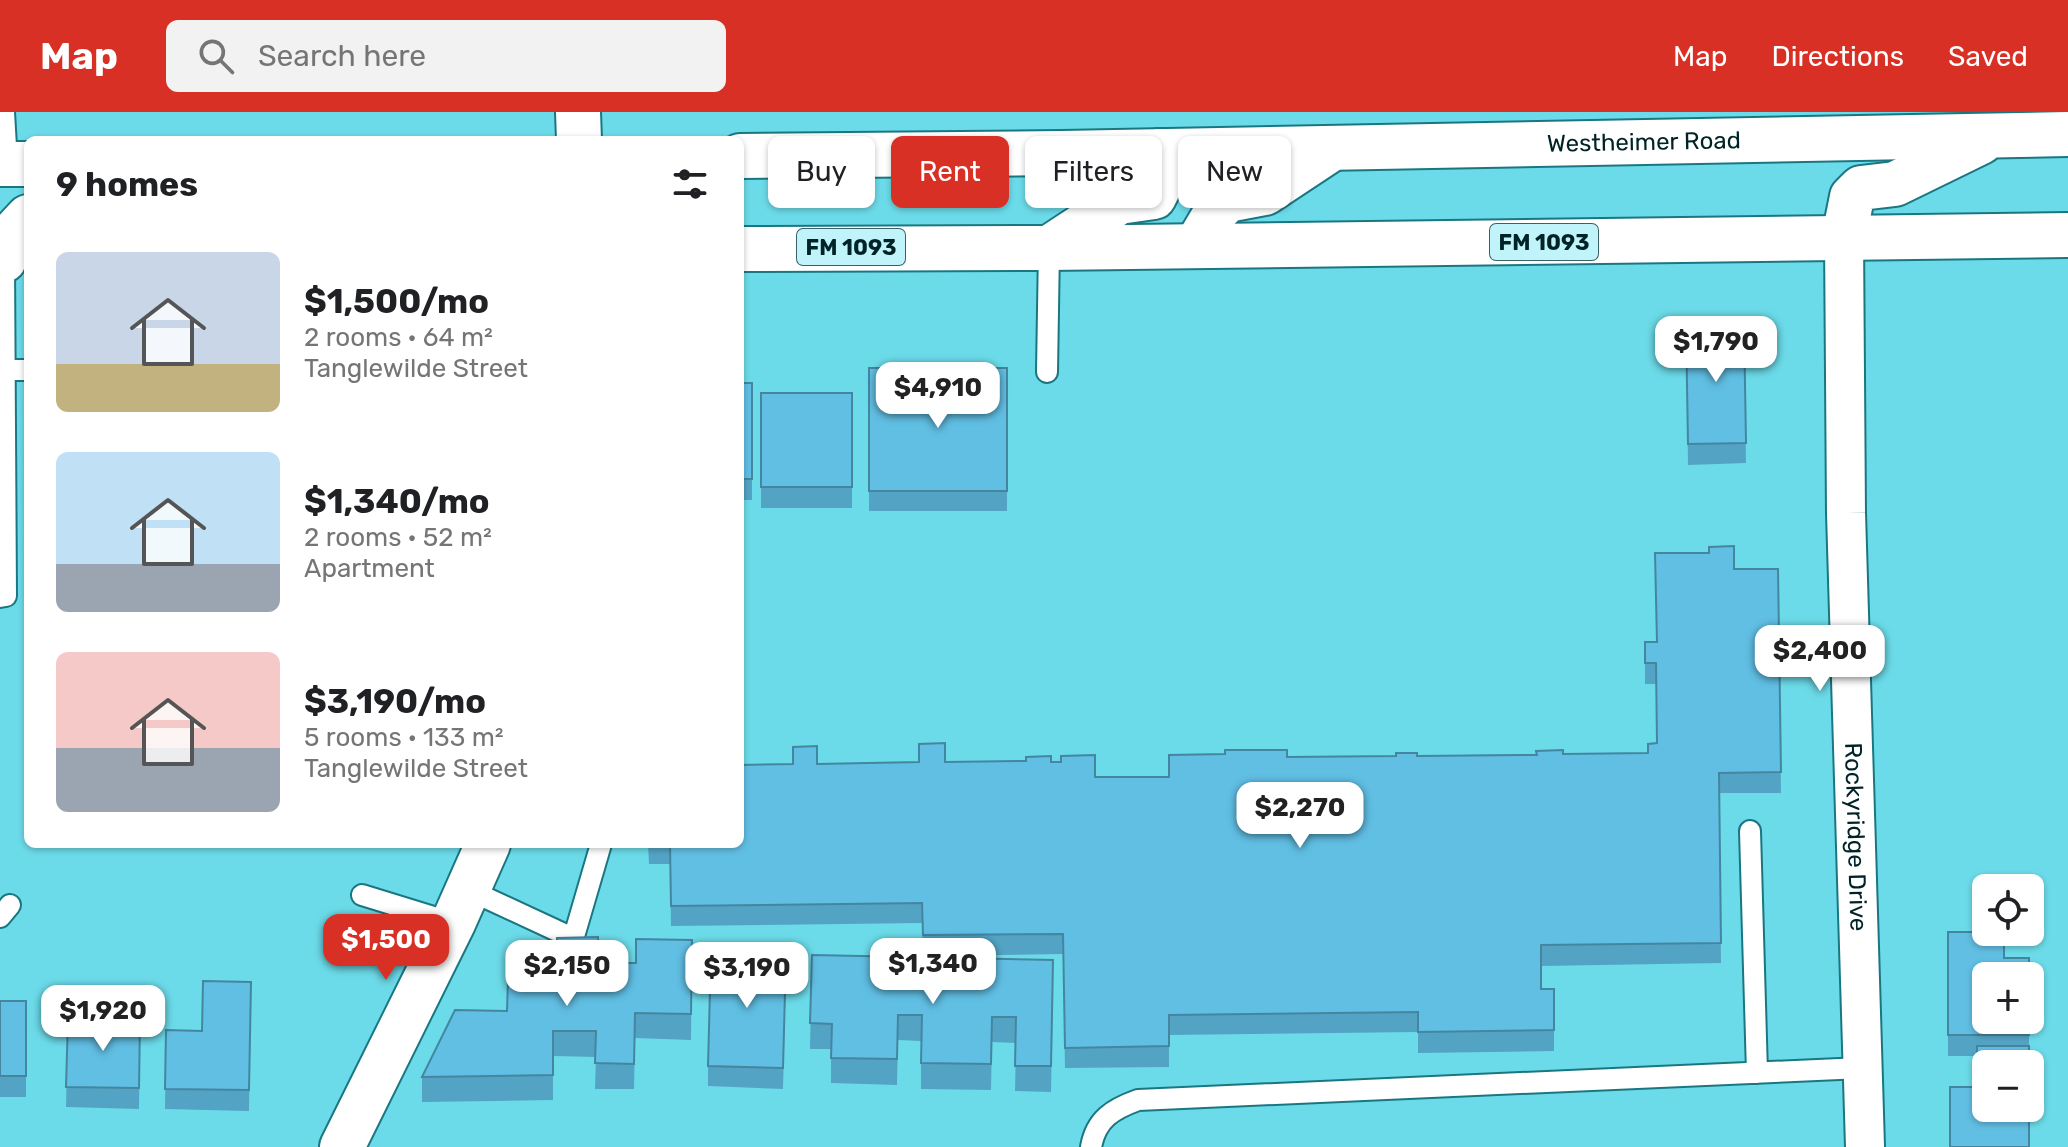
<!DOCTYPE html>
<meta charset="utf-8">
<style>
body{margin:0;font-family:Rubik,sans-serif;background:#f2f2f2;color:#202124;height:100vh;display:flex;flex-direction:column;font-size:30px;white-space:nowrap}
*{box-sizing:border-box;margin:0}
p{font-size:26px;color:#757577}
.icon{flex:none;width:44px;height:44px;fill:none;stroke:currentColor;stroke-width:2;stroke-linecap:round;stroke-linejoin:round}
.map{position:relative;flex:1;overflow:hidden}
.sheet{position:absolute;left:24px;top:24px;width:720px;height:712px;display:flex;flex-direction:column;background:#fff;border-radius:12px;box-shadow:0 2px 6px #0004}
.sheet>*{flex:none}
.hud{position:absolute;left:768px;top:24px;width:760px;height:72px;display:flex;gap:16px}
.fabs{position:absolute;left:1972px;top:762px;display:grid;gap:16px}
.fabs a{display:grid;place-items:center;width:72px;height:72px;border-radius:12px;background:#fff;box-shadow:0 2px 6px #0004;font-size:40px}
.price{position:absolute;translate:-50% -68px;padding:0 18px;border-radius:16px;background:#fff;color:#222;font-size:26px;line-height:52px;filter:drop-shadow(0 2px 4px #0008)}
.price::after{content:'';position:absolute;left:50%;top:48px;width:24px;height:18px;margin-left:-12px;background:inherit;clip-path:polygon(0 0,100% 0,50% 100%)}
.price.current{background:#d93025;color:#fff}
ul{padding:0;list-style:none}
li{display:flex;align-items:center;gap:24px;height:200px;padding:0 32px}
li span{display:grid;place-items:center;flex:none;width:224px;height:160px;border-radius:12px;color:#555}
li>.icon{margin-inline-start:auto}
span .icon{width:96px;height:96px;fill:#fffc;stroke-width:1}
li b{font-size:34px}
h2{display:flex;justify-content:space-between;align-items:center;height:96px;padding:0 32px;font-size:34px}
.tag{padding:0 28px;border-radius:12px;background:#fff;box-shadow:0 2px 6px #0004;font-size:28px;line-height:72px}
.tag.current{background:#d93025;color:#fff}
header{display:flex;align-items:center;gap:48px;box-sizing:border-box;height:112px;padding:0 40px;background:#d93025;color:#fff}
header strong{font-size:38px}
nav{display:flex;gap:44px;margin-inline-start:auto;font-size:28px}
.search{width:560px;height:72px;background:#f2f2f2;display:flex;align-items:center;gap:20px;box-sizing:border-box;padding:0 28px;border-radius:12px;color:#757577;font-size:30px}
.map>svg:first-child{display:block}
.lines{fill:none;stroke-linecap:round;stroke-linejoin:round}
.service-casing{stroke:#1a7782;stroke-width:24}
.minor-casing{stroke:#1a7782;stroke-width:42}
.tertiary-casing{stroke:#1a7782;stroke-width:48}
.primary-casing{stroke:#1a7782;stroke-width:48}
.service{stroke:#fff;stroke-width:20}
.minor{stroke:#fff;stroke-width:38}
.tertiary{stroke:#fff;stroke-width:44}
.primary{stroke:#fff;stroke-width:44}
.wall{fill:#53a4c4}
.building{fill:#61bfe4;stroke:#4486a0;stroke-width:2}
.labels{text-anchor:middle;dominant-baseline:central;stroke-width:6;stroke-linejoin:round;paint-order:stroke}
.shield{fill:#c1f3fa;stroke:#3a6166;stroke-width:2}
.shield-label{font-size:22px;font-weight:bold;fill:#002327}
.street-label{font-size:24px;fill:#002327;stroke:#c1f3fa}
</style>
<header>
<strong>Map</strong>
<div class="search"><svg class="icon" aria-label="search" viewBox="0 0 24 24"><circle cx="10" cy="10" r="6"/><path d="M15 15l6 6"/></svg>Search here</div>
<nav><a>Map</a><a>Directions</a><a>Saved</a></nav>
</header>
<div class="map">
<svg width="2068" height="1035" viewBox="0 0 2068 1035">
<rect width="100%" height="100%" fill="#6cdbe9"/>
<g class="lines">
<defs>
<path id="service" d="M 4,0 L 7,52
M 4,258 L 28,258
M 1047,260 L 1049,136
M 0,485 L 6,484 L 4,148
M 1750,719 L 1757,961
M 467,777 L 566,823 L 575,821 L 601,732
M 362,783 L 453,811
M 0,805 L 10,793
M 1091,1035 C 1096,1007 1113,997 1138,988 L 1862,956"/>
<g id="minor">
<path id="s1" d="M 1844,125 L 1846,401 L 1865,1035"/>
</g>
<path id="tertiary" d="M 578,0 L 579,28
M 342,1035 L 453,811 L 488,732"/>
<g id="primary">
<path id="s2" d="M 740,44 L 1062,41 L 2068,22"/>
<path d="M 0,52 L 28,52"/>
<path d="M 1844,125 L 1852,85 L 1861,76 L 1895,72 L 1981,30"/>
<path d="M 1196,134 L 1218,97 L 1228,88 L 1265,81 L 1333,36"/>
<path d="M 1049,136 L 1119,90 L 1154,85 L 1158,77 L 1160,39"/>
<path d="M 740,137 L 1049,136 L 2068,123"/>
<path d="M 4,148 L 15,119 L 28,105"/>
</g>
</defs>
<use href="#service" class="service-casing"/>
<use href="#minor" class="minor-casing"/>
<use href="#tertiary" class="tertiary-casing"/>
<use href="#primary" class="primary-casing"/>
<use href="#service" class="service"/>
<use href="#minor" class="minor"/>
<use href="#tertiary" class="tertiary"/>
<use href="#primary" class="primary"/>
</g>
<path class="wall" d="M 1744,212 L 1746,351 L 1688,353 L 1686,213 Z
M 869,256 L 1007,256 L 1007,399 L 869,399 Z
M 740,271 L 752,271 L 752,388 L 740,388 Z
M 761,281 L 852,281 L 852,396 L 761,396 Z
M 1734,457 L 1778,457 L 1781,681 L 1719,681 L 1721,851 L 1541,854 L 1541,877 L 1554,877 L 1554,939 L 1418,941 L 1418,920 L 1169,923 L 1169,955 L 1065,956 L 1063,842 L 923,844 L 922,811 L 671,814 L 670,752 L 649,752 L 648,732 L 817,652 L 1051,650 L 1095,665 L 1169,665 L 1287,645 L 1648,641 L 1656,632 L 1656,572 L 1645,572 L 1645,530 L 1656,530 Z
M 1948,820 L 2004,846 L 2029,908 L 2029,952 L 1977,975 L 1977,944 L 1948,944 Z
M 692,828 L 691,928 L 635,926 L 634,977 L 595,977 L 596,945 L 553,944 L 553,988 L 422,990 L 422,965 L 507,899 L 517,867 L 598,851 L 636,851 Z
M 812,843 L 1053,873 L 1051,980 L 1015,979 L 1016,931 L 992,930 L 991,978 L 921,977 L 921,929 L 898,928 L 897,973 L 831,971 L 831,937 L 810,937 Z
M 786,863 L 783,977 L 708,974 L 708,954 Z
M 251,870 L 249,999 L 165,997 L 166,918 L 202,919 Z
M 0,889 L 26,889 L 26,985 L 0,985 Z
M 68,906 L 140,908 L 139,997 L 66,995 Z"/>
<path class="building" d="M 1744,212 L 1746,331 L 1688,332 L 1686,213 Z
M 869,256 L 1007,256 L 1007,379 L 869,379 Z
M 740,271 L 752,271 L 752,367 L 740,367 Z
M 761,281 L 852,281 L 852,375 L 761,375 Z
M 1734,434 L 1734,457 L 1778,457 L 1781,660 L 1719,661 L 1721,831 L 1541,833 L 1541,877 L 1554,877 L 1554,918 L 1418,920 L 1418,900 L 1169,903 L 1169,934 L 1065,936 L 1063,822 L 923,823 L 922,791 L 671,794 L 670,732 L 740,732 L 740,653 L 793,652 L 793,635 L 817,634 L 817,652 L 919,650 L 919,632 L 945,631 L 945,650 L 1026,649 L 1026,645 L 1051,644 L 1051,650 L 1061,650 L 1061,644 L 1095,643 L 1095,665 L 1169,665 L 1169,643 L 1225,642 L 1225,638 L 1287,638 L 1287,645 L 1396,644 L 1396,641 L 1417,641 L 1417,644 L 1537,643 L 1536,639 L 1563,638 L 1563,642 L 1648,641 L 1648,632 L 1657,631 L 1656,551 L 1645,551 L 1645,530 L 1657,530 L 1655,441 L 1709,441 L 1709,435 Z
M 1948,820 L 2004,820 L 2004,846 L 2029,846 L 2029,864 L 1986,864 L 1986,908 L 2029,908 L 2029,923 L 1948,923 Z
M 598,825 L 598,851 L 636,851 L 636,827 L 692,828 L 691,902 L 635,901 L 634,952 L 595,951 L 596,919 L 553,919 L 553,963 L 422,965 L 455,898 L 507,899 L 508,867 L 517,867 L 517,834 L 557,833 L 557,826 Z
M 711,840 L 786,842 L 783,956 L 708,954 Z
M 812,843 L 1053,848 L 1051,954 L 1015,954 L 1016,905 L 992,905 L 991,952 L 921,951 L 922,903 L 898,903 L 897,947 L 831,946 L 832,912 L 810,911 Z
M 203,869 L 251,870 L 249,978 L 165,977 L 166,918 L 202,919 Z
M 0,889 L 26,889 L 26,964 L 0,964 Z
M 68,906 L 140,908 L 139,976 L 66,975 Z
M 1977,934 L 2029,934 L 2029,952 L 1986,952 L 1986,996 L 2029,996 L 2029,1035 L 1950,1035 L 1950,975 L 1977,975 Z"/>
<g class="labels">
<g class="shield">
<rect x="1490" y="112" width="108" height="36" rx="6"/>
<rect x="797" y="117" width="108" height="36" rx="6"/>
</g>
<g class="shield-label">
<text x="1544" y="130">FM 1093</text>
<text x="851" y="135">FM 1093</text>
</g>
<g class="street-label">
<text stroke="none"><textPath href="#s2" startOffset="904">Westheimer Road</textPath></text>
<text stroke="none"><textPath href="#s1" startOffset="600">Rockyridge Drive</textPath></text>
</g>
</g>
</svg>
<div class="fabs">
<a><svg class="icon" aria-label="locate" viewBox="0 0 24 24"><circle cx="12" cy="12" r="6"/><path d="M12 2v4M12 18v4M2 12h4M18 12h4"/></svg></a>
<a>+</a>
<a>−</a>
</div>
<b class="price" style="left:1716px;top:272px">$1,790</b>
<b class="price" style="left:938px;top:318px">$4,910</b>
<b class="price" style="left:1820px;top:581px">$2,400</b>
<b class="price" style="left:1300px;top:738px">$2,270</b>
<b class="price current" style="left:386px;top:870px">$1,500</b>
<b class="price" style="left:933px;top:894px">$1,340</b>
<b class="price" style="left:567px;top:896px">$2,150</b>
<b class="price" style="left:747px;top:898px">$3,190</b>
<b class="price" style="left:103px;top:941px">$1,920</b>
<div class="hud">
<a class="tag">Buy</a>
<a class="tag current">Rent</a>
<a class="tag">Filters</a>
<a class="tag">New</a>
</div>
<section class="sheet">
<h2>9 homes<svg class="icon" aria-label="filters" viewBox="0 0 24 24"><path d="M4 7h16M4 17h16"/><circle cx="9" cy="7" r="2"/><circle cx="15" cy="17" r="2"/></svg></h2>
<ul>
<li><span style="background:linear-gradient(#c9d6e8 70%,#c2b280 0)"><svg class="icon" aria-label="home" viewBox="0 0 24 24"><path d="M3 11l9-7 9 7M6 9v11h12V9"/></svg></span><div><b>$1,500/mo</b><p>2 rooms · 64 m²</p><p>Tanglewilde Street</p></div></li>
<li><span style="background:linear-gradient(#bfe0f5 70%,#9aa5b1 0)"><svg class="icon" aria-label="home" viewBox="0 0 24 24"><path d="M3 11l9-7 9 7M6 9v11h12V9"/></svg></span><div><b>$1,340/mo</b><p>2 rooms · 52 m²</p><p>Apartment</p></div></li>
<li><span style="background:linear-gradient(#f6c9c9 60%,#9aa5b1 0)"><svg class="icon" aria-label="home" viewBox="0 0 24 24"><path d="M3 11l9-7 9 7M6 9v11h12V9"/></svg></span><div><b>$3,190/mo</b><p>5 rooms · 133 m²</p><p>Tanglewilde Street</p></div></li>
</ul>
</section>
</div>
